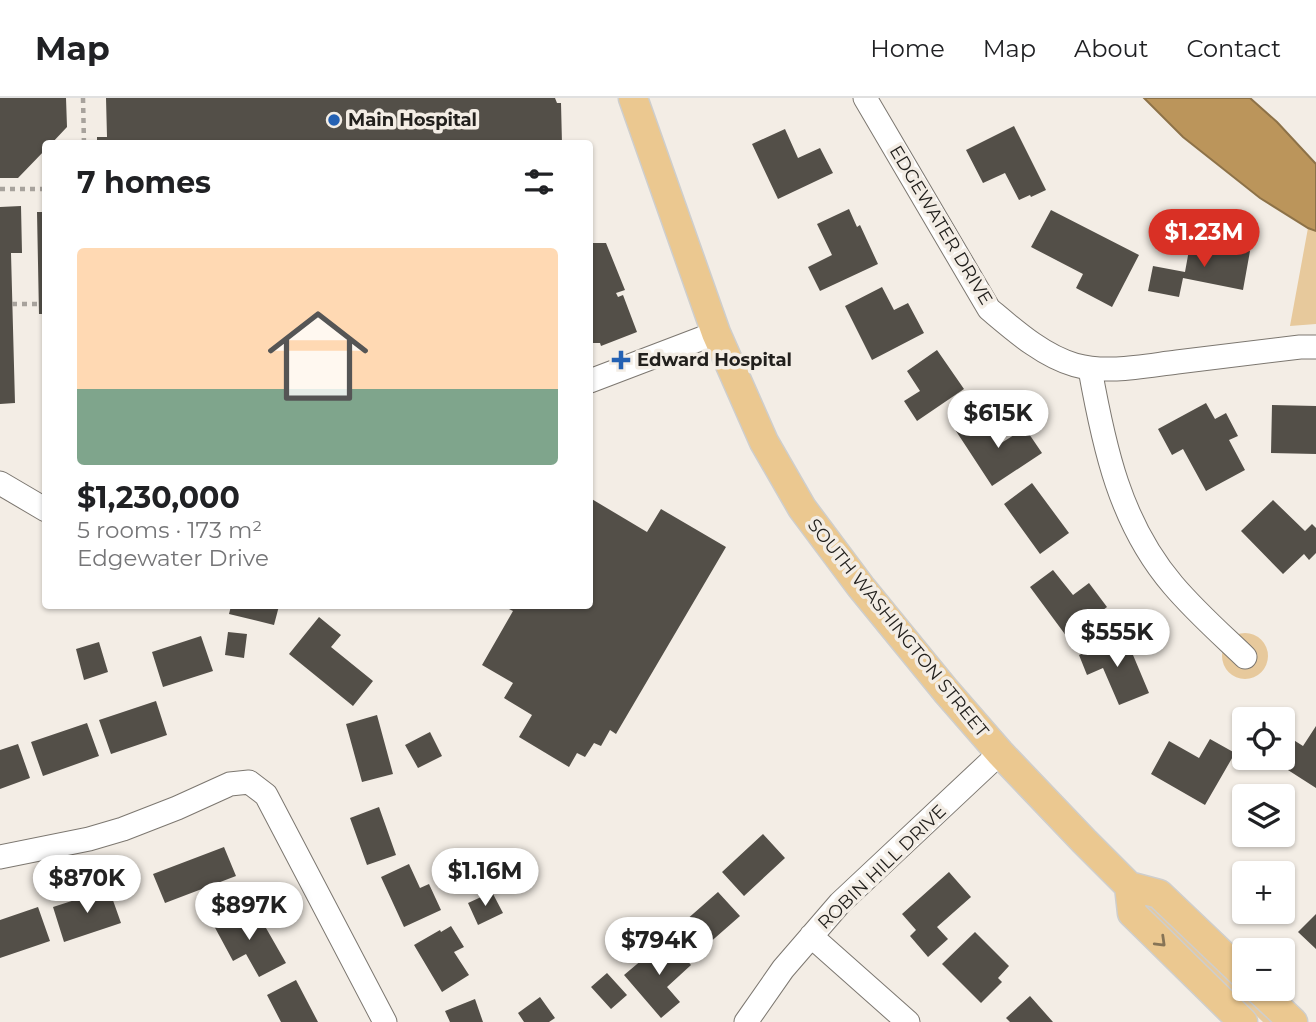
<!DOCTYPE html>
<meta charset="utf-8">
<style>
body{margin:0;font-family:Montserrat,sans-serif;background:#f2f2f2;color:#202124;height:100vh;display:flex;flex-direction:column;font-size:26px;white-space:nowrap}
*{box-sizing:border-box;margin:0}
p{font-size:23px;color:#757577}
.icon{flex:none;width:38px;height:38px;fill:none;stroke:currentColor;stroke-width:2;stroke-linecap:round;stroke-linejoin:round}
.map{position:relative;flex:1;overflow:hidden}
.details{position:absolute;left:42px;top:42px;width:551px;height:469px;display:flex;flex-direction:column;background:#fff;border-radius:7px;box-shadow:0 2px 5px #0004}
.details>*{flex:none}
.buttons{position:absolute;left:1232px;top:609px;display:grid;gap:14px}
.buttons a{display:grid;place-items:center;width:63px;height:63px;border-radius:7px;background:#fff;box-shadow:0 2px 5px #0004;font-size:35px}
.price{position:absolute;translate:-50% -60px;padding:0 16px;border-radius:24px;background:#fff;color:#222;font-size:23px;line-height:46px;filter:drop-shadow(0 2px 4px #0008)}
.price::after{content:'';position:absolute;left:50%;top:42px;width:21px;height:16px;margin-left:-10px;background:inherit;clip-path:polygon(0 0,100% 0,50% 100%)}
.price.selected{background:#d93025;color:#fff}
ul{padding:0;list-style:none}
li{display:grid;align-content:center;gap:14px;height:371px;padding:0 35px}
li+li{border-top:2px solid #e0e0e0}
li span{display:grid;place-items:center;height:217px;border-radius:7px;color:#555}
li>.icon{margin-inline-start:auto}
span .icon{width:126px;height:126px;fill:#fffc;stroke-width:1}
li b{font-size:30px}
h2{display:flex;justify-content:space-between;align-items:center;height:84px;padding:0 35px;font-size:30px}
header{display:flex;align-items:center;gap:42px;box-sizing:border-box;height:98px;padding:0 35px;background:#fff;border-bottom:2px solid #e0e0e0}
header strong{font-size:33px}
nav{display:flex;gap:38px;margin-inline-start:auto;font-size:24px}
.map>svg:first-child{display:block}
.green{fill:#e7c99c}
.water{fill:#bb955b;stroke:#8d7248;stroke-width:2}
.building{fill:#534f48}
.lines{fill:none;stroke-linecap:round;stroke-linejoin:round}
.minor-casing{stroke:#7c7770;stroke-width:25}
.major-casing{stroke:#cececd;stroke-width:31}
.path{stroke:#a7a29c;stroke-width:4.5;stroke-dasharray:5 5;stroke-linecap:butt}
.minor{stroke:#fff;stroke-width:23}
.major{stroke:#ebc890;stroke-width:28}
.oneway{stroke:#867456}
.poi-dot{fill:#2461b3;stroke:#f3ede5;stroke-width:2.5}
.labels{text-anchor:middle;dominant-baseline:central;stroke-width:7;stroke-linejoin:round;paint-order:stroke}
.poi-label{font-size:18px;font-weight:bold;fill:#22201d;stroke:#f3ede5;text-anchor:start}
.street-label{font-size:18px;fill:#22201d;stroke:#f3ede5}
</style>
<header>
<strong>Map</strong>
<nav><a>Home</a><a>Map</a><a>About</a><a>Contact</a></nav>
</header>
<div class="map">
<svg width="1316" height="924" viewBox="0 0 1316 924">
<rect width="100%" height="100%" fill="#f3ede5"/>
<path class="green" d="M 1316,95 L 1316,226 L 1290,228 L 1308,130 Z
M1222 558a23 23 0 1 1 46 0a23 23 0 1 1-46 0Z
M 1147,802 L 1274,924 L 1263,924 L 1141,807 Z"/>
<path class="water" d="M 1144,0 L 1250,0 L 1277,24 L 1316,66 L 1316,133 L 1308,130 L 1260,100 L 1183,39 Z"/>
<path class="building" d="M 0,0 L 66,0 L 67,29 L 51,46 L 46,46 L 46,51 L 18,80 L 0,80 Z
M 106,0 L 555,0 L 557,5 L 561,5 L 562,46 L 97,46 L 97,39 L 107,39 Z
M 1014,28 L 1046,92 L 1031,99 L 1030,97 L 1019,102 L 1005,75 L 983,85 L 966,52 Z
M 785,31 L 798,60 L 820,50 L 833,75 L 778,101 L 752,46 Z
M 21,108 L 22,155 L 11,155 L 15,305 L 0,306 L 0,109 Z
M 849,111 L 857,129 L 860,127 L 878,166 L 820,193 L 808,169 L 832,157 L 817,126 Z
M 1051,112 L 1139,157 L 1112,209 L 1076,190 L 1083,176 L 1031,149 Z
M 37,114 L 46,114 L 46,216 L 39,216 Z
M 1191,141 L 1250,153 L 1243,192 L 1183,180 L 1179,199 L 1148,193 L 1153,168 L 1185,174 Z
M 590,145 L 606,145 L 625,192 L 616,195 L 618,199 L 623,197 L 637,234 L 601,248 L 600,245 L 590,245 Z
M 882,189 L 894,212 L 908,205 L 924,235 L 872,262 L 845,208 Z
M 937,252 L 964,291 L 917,323 L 904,303 L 920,293 L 907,273 Z
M 1206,305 L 1215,321 L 1226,315 L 1238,338 L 1229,342 L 1245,372 L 1206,393 L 1183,351 L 1172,357 L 1158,331 Z
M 1272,307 L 1316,308 L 1316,356 L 1271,355 Z
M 979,318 L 998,347 L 1025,330 L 1042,355 L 992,388 L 956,333 Z
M 1032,385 L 1069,435 L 1040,456 L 1004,406 Z
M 590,400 L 647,434 L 661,411 L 726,449 L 616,636 L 610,632 L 601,648 L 594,645 L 585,659 L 577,655 L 569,669 L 519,639 L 532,617 L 504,600 L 513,585 L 482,567 L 513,513 L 503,508 L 590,508 Z
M 1273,402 L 1305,433 L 1312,426 L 1316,430 L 1316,455 L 1309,462 L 1304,456 L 1283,476 L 1241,433 Z
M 1053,472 L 1073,497 L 1089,485 L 1107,509 L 1067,539 L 1030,489 Z
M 231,508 L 279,508 L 274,527 L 229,516 Z
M 319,519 L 341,537 L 331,549 L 373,583 L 353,608 L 289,556 Z
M 228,534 L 247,536 L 244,560 L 225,557 Z
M 201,538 L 213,573 L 163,589 L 152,554 Z
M 1125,538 L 1149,595 L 1119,607 L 1103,570 L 1087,577 L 1079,557 Z
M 99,544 L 108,574 L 84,582 L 76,551 Z
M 156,603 L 167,637 L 111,656 L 99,622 Z
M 377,617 L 393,676 L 362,684 L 346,626 Z
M 87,625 L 99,658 L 43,678 L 31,644 Z
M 1316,628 L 1316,690 L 1277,665 L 1280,660 L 1283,660 L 1283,655 L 1292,641 L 1303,648 Z
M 430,634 L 442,658 L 418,670 L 405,647 Z
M 1210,641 L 1235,655 L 1205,707 L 1151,676 L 1169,643 L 1199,660 Z
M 18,646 L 30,680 L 0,691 L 0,652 Z
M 379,709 L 396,757 L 367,767 L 350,720 Z
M 763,736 L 785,760 L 744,798 L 722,774 Z
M 224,749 L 236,778 L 165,805 L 153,776 Z
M 409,766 L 420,790 L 429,786 L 441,812 L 404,829 L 381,779 Z
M 949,774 L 971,799 L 937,829 L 948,841 L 928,859 L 910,838 L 916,832 L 902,816 Z
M 109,791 L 121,825 L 64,844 L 53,809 Z
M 492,794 L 503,815 L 478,827 L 468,805 Z
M 718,794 L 740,818 L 699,854 L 677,830 Z
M 38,809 L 50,843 L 0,860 L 0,822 Z
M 243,810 L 253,829 L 262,823 L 286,865 L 259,879 L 246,856 L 233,863 L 213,826 Z
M 1316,816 L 1316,851 L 1298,834 Z
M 451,828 L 464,849 L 454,854 L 469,877 L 442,894 L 414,847 L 440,832 L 441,834 Z
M 975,834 L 1009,868 L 998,880 L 1002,884 L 981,905 L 942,866 Z
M 668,840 L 691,867 L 667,889 L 680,904 L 661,920 L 624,877 Z
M 607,875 L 627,897 L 611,911 L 591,889 Z
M 296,882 L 318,924 L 281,924 L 267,897 Z
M 1030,898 L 1053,924 L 1010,924 L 1006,920 Z
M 540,899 L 555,920 L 549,924 L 524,924 L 518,915 Z
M 475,901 L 483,924 L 450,924 L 445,913 Z"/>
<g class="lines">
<defs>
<path id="minor" d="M 865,0 L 989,211 C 1014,232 1043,258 1075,267 C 1107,276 1144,268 1177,264 C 1218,259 1259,254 1300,249 L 1316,249
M 1090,271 C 1104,349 1120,425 1173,487 C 1195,513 1221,536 1245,559
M 590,283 L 716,235
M 0,385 L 46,412
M 0,759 L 89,741 L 123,731 L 177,710 L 230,686 L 249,684 L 266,697 L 385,924
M 811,838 L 908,924
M 746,924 L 783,871 L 840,805 L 1000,655"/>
<path id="major" d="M 633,0 L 716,235 L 764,344 L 802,410 L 861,489 L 946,593 L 1000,655 L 1084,743 L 1129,788 L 1159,796 L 1244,877
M 1129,788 L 1132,815 L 1243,924
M 1258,891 L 1293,924"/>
</defs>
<use href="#minor" class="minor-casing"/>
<use href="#major" class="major-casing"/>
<path class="path" d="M 83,0 L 84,46
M 0,91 L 46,91
M 12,206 L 38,206"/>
<use href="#minor" class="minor"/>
<use href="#major" class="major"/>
</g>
<defs><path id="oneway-chevron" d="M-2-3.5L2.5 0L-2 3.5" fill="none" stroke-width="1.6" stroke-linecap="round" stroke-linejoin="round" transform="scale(1.75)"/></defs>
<use class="oneway" href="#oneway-chevron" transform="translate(1161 844) rotate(44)"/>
<g class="poi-dot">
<circle cx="334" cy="22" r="7"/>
<path d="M617.5 251.5h7v7h7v7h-7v7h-7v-7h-7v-7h7z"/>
</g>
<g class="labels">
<g class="poi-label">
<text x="348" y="22">Main Hospital</text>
<text x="637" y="262">Edward Hospital</text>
</g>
<g class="street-label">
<text transform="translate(941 127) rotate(59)">EDGEWATER DRIVE</text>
<text transform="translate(898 530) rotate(51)">SOUTH WASHINGTON STREET</text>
<text transform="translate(882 769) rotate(-44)">ROBIN HILL DRIVE</text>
</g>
</g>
</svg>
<div class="buttons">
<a><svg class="icon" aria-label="locate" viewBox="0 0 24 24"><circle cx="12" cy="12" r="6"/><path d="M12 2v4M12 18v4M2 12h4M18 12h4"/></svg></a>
<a><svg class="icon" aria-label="layers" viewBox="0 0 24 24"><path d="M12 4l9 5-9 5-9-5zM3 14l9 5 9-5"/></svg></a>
<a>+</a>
<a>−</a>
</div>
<b class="price selected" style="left:1204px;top:171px">$1.23M</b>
<b class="price" style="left:998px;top:352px">$615K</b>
<b class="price" style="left:1117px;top:571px">$555K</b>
<b class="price" style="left:485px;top:810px">$1.16M</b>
<b class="price" style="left:87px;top:817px">$870K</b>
<b class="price" style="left:249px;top:844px">$897K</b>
<b class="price" style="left:659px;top:879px">$794K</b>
<section class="details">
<h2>7 homes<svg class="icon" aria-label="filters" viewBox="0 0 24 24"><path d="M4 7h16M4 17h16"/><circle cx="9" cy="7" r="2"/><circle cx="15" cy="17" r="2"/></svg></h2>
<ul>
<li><span style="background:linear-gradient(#ffd9b3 65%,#7fa58c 0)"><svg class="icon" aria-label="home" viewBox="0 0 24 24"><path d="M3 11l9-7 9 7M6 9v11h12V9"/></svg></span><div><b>$1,230,000</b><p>5 rooms · 173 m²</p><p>Edgewater Drive</p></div></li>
</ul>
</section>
</div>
